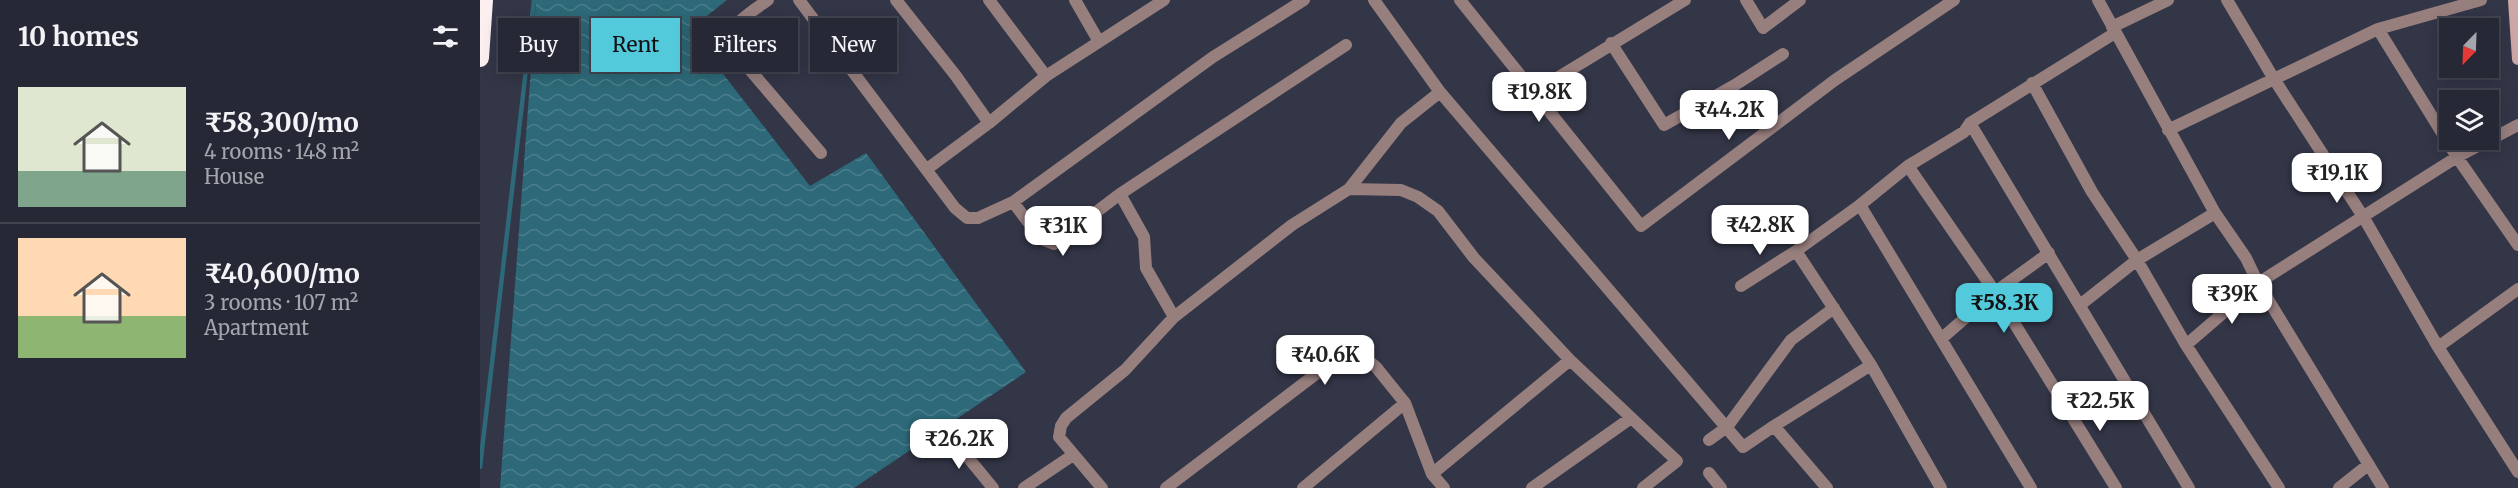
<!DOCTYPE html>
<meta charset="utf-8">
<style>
body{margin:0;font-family:Merriweather,serif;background:#323441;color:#f1f3f6;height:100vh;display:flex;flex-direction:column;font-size:22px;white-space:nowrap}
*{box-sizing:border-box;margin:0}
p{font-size:20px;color:#a4a6ad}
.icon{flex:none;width:33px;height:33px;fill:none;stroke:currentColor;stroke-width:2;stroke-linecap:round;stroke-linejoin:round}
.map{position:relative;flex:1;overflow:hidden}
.details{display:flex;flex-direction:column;background:#262835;width:480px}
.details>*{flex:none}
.hud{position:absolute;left:18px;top:18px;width:570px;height:54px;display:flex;gap:12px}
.needle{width:39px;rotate:203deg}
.fabs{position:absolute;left:1959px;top:18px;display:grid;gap:12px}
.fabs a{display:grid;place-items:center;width:60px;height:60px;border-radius:0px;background:#262835;box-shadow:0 3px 15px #0003,0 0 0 2px #424450;font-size:30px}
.price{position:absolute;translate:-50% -51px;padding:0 14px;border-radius:12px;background:#fff;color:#222;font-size:20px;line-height:39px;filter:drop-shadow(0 2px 3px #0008)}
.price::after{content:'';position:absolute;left:50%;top:36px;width:18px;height:14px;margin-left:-9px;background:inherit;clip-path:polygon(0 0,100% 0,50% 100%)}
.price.active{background:#53cadc;color:#111}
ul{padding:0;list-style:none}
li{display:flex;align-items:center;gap:18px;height:150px;padding:0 18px}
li+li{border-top:2px solid #424450}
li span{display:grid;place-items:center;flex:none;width:168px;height:120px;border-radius:0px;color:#555}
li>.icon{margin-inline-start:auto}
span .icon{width:72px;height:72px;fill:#fffc;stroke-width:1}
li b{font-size:26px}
h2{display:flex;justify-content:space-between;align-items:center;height:72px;padding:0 18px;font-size:26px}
.tag{padding:0 21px;border-radius:0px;background:#262835;box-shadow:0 3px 15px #0003,0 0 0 2px #424450;font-size:21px;line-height:54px}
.tag.active{background:#53cadc;color:#111}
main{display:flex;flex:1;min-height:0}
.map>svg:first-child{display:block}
.water{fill:url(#water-waves)}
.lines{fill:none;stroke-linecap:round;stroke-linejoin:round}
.stream{stroke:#2d6978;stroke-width:4.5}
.street{stroke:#977f7e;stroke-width:12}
.secondary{stroke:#cda7a6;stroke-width:12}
.highway{stroke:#fbefef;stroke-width:18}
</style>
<main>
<section class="details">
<h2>10 homes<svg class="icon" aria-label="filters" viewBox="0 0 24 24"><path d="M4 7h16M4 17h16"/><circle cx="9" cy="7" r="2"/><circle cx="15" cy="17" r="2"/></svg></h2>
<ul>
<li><span style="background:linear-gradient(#dfe7d0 70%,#7fa58c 0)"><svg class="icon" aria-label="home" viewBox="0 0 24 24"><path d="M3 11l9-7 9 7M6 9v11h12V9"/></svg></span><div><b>₹58,300/mo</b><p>4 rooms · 148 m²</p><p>House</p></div></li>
<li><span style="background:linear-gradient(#ffd9b3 65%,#8fb573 0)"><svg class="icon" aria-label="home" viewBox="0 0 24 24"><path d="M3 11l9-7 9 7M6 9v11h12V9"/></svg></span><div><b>₹40,600/mo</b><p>3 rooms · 107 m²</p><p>Apartment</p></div></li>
</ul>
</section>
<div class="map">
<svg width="2038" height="488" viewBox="0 0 2038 488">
<defs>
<pattern id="water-waves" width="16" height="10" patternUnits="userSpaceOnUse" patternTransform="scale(1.5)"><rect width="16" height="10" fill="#2d6978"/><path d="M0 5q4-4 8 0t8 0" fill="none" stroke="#4b7e8c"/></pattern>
</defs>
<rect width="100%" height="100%" fill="#333647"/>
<path class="water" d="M 56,0 L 247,0 L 209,30 L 330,186 L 386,153 L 546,372 L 374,488 L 20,488 Z"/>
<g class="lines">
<path class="stream" d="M 0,467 L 54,0"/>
<path class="street" d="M 288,0 C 276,9 245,26 251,44 C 252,48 257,53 259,57 L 341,153
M 319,0 L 475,208 L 487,218 L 498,218 L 533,202 L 733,57 L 824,0
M 416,0 L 476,76 L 509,123
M 595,0 L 618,40
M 894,0 L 960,92 L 1263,447 L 1294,426 L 1347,488
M 980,0 L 1161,226 L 1355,80 L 1474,0
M 1266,0 L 1283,28 L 1320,0
M 1618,0 L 1735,213 L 1766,258 L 1778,283 L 1903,488
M 1747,0 L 1794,79 L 1898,29 L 2001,0
M 1632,27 L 1688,0
M 1898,29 L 1977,157 L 2038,245
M 1131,43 L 1184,125 L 1255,85 L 1303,54
M 566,76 L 684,0
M 1552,83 L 1612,192 L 1657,260 L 1706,345 L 1799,488
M 1054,92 L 1205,0
M 1490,123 L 1709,488
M 1688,130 L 1794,79 L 1884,218 L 1958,347 L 2038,472
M 1428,166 L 1515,292 L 1569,253
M 447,169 L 509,123 L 566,76 L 509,0
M 869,189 L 921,190 L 938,197 L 958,211 L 994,258 L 1090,360 L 1197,461 L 1163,488
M 533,202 L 561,239 L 574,244 L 640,194
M 1380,205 L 1551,488
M 1261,286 L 1316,251
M 1600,305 L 1657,260 L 1735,213
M 694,317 L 666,268 L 664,237 L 640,194 L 866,45
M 1461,339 L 1515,292 L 1636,488
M 1706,345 L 1778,283 L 1977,157 L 2038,125
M 1958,347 L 2038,289
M 1294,426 L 1391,365
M 468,433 L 513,488
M 1229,440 L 1247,427 L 1311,340 L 1354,308
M 1229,473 L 1241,488
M 952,474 L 1090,360
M 544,488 L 593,455
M 622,488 L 579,437 L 581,426 L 586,418 L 645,370 L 694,317 L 812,225 L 869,189 L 921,123 L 960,92
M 686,488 L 857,358 L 869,354 L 883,356 L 896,367 L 925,403 L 952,474 L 964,488
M 823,488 L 925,403
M 1052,488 L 1151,418
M 1461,488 L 1391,365 L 1316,251 L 1380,205 L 1428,166 L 1484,132 L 1490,123 L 1635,33
M 1859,488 L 1888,465"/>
<path class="secondary" d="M 2034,0 L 2038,59"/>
<path class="highway" d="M 0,58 L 4,0"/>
</g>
</svg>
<div class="fabs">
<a><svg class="needle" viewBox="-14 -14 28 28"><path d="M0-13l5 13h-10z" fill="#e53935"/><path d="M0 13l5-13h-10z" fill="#a4a6ad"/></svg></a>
<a><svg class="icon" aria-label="layers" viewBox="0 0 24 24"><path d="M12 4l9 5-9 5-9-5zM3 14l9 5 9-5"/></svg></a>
</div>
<b class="price" style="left:1059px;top:123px">₹19.8K</b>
<b class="price" style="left:1249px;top:141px">₹44.2K</b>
<b class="price" style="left:1857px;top:204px">₹19.1K</b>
<b class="price" style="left:1280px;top:256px">₹42.8K</b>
<b class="price" style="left:583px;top:257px">₹31K</b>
<b class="price" style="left:1752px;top:325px">₹39K</b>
<b class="price active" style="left:1524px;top:334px">₹58.3K</b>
<b class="price" style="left:845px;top:386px">₹40.6K</b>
<b class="price" style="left:1620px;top:432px">₹22.5K</b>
<b class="price" style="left:479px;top:470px">₹26.2K</b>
<div class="hud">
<a class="tag">Buy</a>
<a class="tag active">Rent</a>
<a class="tag">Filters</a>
<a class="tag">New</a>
</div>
</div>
</main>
